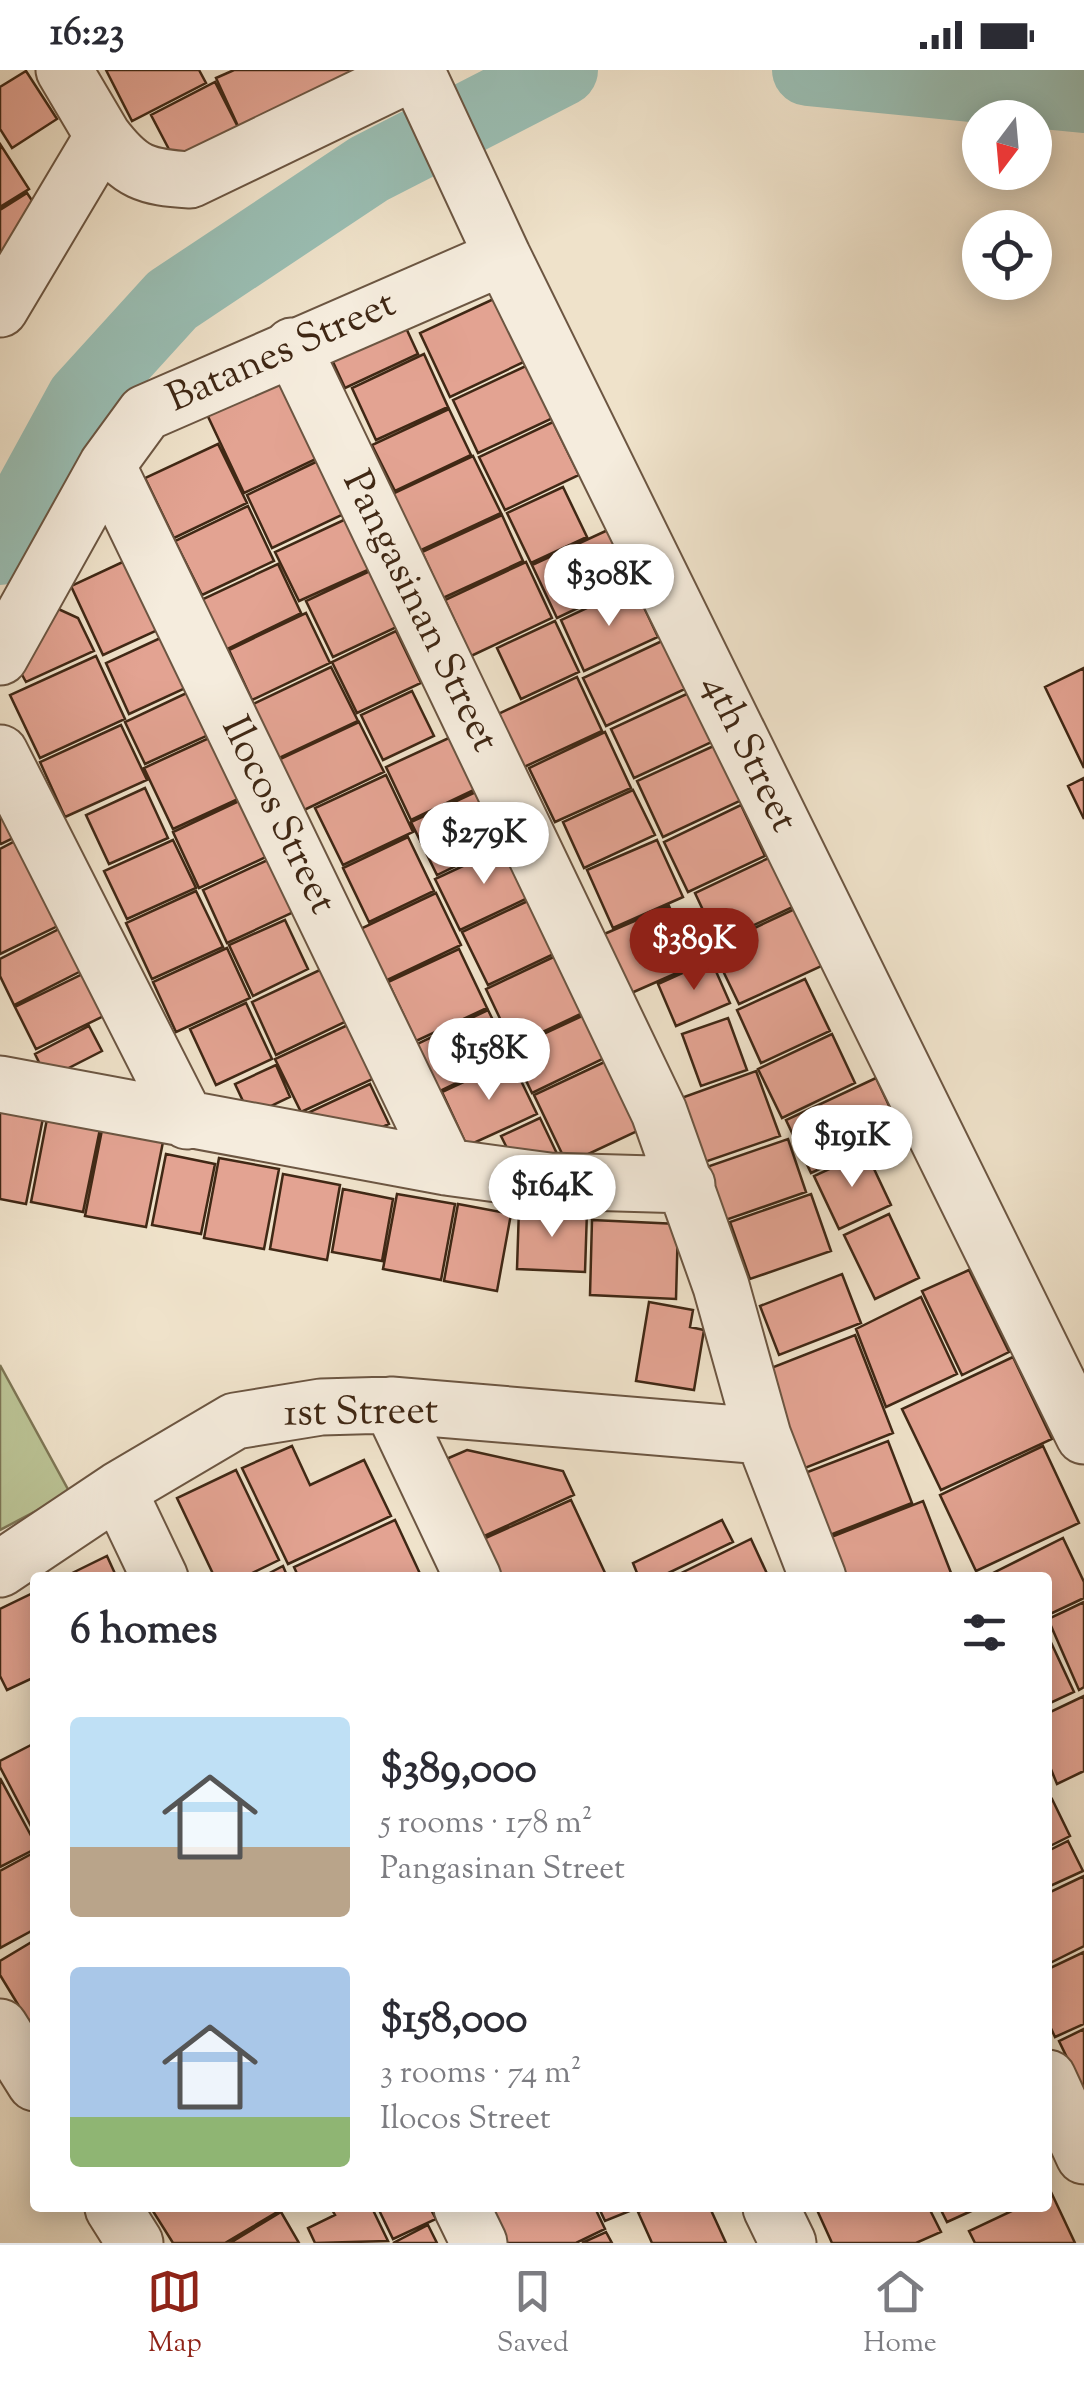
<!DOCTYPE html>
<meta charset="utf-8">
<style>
body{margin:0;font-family:"Sorts Mill Goudy",serif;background:#f2f2f3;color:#2b2b33;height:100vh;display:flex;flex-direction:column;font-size:38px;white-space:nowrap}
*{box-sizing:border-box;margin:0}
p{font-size:32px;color:#7c7c81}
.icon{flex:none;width:55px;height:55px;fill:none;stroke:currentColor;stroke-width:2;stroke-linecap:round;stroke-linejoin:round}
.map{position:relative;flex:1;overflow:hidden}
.side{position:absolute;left:30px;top:1502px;width:1022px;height:640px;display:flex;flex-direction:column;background:#fff;border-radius:10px;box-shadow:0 5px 25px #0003}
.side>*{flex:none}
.needle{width:65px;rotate:196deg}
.tools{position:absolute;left:962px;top:30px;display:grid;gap:20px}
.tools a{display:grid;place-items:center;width:90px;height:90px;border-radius:50%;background:#fff;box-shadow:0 5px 25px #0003;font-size:50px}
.price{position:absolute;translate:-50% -85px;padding:0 22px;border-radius:35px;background:#fff;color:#222;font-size:32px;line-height:65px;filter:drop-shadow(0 2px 5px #0008)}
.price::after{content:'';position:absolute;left:50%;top:60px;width:30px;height:22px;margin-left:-15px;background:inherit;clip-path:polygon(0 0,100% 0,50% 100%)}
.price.selected{background:#8f2418;color:#fff}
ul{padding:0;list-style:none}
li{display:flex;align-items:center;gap:30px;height:250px;padding:0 40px}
li span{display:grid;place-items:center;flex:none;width:280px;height:200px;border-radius:10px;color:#555}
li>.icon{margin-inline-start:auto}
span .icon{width:120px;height:120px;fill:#fffc;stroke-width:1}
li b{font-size:42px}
h2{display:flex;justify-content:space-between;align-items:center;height:120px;padding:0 40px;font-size:42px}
.status{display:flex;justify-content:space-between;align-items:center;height:70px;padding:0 50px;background:#fff;direction:ltr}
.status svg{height:28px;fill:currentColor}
.tabs{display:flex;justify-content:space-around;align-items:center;height:140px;border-top:2px solid #e1e1e2;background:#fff;font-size:28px;color:#7c7c81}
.tabs a{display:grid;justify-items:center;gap:5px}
.tabs .selected{color:#8f2418}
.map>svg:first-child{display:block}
.grass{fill:#bbc395;stroke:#7e7655;stroke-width:2.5}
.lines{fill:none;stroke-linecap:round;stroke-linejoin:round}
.stream{stroke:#768274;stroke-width:12}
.river{stroke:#9abeb3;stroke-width:72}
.building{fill:#e3a392;stroke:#402815;stroke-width:2.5}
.minor-casing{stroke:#6c5642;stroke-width:59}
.minor{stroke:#f5ecdd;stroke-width:55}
.labels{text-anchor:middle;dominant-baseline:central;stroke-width:9;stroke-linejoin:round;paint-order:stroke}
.street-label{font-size:40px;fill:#402815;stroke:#f5ecdd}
</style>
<div class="status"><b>16:23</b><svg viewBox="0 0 49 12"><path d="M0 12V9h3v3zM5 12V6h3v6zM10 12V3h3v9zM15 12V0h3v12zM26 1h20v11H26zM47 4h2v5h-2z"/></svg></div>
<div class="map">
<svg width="1084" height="2173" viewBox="0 0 1084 2173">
<rect width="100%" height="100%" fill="#efe2ca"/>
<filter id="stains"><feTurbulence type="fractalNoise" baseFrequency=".002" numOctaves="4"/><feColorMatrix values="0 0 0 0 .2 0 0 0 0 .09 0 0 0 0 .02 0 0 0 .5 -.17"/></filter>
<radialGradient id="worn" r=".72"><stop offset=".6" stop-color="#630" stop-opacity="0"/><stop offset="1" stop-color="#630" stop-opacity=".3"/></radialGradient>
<path class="grass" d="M 0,1295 L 70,1423 L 0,1460 Z"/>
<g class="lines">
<path class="stream" d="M 544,7 L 558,0"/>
<path class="river" d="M 808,0 L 1084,27
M 0,479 L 82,329 L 172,230 L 369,99 L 562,0"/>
</g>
<path class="building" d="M 106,0 L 199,0 L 206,13 L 132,51 Z
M 234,0 L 357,0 L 243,67 L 216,8 Z
M 26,1 L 57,49 L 12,78 L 0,59 L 0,17 Z
M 215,12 L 243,67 L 183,106 L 151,45 Z
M 0,74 L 29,119 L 0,137 Z
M 27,123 L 35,135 L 0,201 L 0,140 Z
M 498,227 L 528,290 L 450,327 L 420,263 Z
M 395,234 L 418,284 L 345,318 L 322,268 Z
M 424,284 L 448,337 L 376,370 L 352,318 Z
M 528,295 L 553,348 L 478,383 L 453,330 Z
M 278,303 L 318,388 L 244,423 L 204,338 Z
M 449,339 L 471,385 L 395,421 L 372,375 Z
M 553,352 L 579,405 L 505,440 L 479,387 Z
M 218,374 L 247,433 L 174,468 L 145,408 Z
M 473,386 L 501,443 L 417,482 L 390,425 Z
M 320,390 L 346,443 L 272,478 L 247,425 Z
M 563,417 L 587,467 L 531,493 L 507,443 Z
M 248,436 L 274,491 L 202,525 L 175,471 Z
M 502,445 L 523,491 L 443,528 L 422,482 Z
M 346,449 L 370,499 L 299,531 L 275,482 Z
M 610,459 L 635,511 L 557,548 L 532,495 Z
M 127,490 L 160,559 L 103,585 L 71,516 Z
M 526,492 L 552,548 L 471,586 L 445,530 Z
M 278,494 L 301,543 L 225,580 L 201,530 Z
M 372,500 L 399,556 L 333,587 L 306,531 Z
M 634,516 L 658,567 L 584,601 L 561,550 Z
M 54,537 L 78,548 L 94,581 L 26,612 L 20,601 Z
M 306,543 L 330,593 L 252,630 L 229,580 Z
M 555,551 L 579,602 L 521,629 L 497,578 Z
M 396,561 L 421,613 L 357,643 L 332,592 Z
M 167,565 L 190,616 L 129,644 L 106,593 Z
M 662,571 L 685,619 L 606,656 L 583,608 Z
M 96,586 L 125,649 L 40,688 L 10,625 Z
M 331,597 L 358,651 L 275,690 L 249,636 Z
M 1084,598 L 1084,698 L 1045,617 Z
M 577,607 L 602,661 L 524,697 L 498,644 Z
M 193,620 L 213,663 L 145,694 L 125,652 Z
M 412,621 L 434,666 L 383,690 L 361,645 Z
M 691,622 L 714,671 L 634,708 L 611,659 Z
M 359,652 L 384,702 L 302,741 L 278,690 Z
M 121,655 L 147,710 L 65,747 L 40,692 Z
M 605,662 L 631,718 L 555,752 L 529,698 Z
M 220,663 L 249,724 L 173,759 L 144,698 Z
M 451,667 L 476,719 L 411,750 L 386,697 Z
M 718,674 L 744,729 L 663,767 L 637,711 Z
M 0,701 L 30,760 L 1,774 L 0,773 Z
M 386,705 L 413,762 L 343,795 L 315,738 Z
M 1084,708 L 1084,749 L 1068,716 Z
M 145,718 L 168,768 L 109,794 L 86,745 Z
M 480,720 L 505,772 L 437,805 L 411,752 Z
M 633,720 L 655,765 L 584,798 L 563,752 Z
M 239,731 L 266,787 L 199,818 L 173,762 Z
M 741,735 L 765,786 L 688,822 L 664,772 Z
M 408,767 L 434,821 L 369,852 L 343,798 Z
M 21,768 L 64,853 L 0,884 L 0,779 Z
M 173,770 L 196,818 L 127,849 L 104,801 Z
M 657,770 L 683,827 L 613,858 L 587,800 Z
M 508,775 L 532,826 L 460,860 L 435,809 Z
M 773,786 L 797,835 L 718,872 L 695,823 Z
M 272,788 L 296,841 L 227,873 L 203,820 Z
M 196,821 L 223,877 L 152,909 L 126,853 Z
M 436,823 L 461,875 L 381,913 L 356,861 Z
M 532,829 L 558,882 L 488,915 L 462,862 Z
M 669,836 L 695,895 L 629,924 L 602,865 Z
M 799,837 L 826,894 L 739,934 L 712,878 Z
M 285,850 L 308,899 L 253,926 L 229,875 Z
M 67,855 L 87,898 L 14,935 L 0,906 L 0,889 Z
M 227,878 L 250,928 L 176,962 L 153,912 Z
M 459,879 L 487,938 L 416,971 L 388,912 Z
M 562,883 L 589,940 L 513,976 L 486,919 Z
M 711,890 L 730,933 L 676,956 L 658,914 Z
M 93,899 L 114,941 L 36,979 L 15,937 Z
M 322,899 L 347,951 L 276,985 L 252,932 Z
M 805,909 L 830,961 L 761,993 L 737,940 Z
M 246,933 L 272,989 L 216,1015 L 190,959 Z
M 488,940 L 511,987 L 438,1022 L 415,975 Z
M 593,941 L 613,984 L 532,1023 L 511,979 Z
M 728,948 L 747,1000 L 701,1016 L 682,964 Z
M 352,953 L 377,1007 L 301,1042 L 275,989 Z
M 89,956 L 102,981 L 47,1009 L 35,984 Z
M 832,964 L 855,1013 L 782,1048 L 758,999 Z
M 613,988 L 646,1057 L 567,1094 L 534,1025 Z
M 511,990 L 537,1044 L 467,1076 L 442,1022 Z
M 276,995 L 290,1027 L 250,1046 L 235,1014 Z
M 756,1001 L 780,1066 L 696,1095 L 673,1031 Z
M 876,1008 L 901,1061 L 811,1103 L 786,1050 Z
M 370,1014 L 389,1054 L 361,1067 L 301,1046 Z
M 0,1034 L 44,1043 L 26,1134 L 0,1129 Z
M 540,1048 L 560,1090 L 515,1094 L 501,1066 Z
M 47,1049 L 100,1059 L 83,1142 L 31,1132 Z
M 102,1060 L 163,1072 L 146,1157 L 85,1146 Z
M 788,1069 L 806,1122 L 717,1153 L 698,1100 Z
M 866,1082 L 891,1135 L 839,1159 L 814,1106 Z
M 166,1084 L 215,1094 L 201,1164 L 152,1155 Z
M 219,1088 L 279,1099 L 264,1179 L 204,1168 Z
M 283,1104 L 340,1115 L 327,1190 L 270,1179 Z
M 343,1119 L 393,1129 L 382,1191 L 332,1182 Z
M 397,1124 L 455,1134 L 441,1210 L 383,1199 Z
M 811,1124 L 831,1181 L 750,1209 L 730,1152 Z
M 458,1134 L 511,1144 L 497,1221 L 444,1211 Z
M 519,1138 L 587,1141 L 585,1202 L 517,1199 Z
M 889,1144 L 919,1208 L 875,1229 L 844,1165 Z
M 592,1150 L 678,1154 L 676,1229 L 590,1225 Z
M 969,1200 L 1009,1282 L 962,1305 L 922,1221 Z
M 842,1204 L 861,1253 L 779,1285 L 760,1236 Z
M 921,1227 L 957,1304 L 886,1337 L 856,1259 Z
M 649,1232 L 693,1240 L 690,1257 L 704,1260 L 694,1320 L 636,1311 Z
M 855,1265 L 893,1363 L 800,1400 L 761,1302 Z
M 1013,1287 L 1052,1369 L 941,1420 L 902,1339 Z
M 888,1371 L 912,1433 L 830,1465 L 805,1403 Z
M 292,1376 L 310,1415 L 364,1390 L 391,1446 L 288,1494 L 242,1398 Z
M 1043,1376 L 1079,1453 L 976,1501 L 940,1425 Z
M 467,1380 L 563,1401 L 574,1425 L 480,1468 L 444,1390 Z
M 236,1400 L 279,1490 L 242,1508 L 215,1508 L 177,1428 Z
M 571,1430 L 606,1505 L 498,1508 L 481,1470 Z
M 923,1431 L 953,1508 L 836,1508 L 821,1471 Z
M 395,1450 L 422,1508 L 299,1508 L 294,1497 Z
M 722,1450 L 733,1472 L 658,1508 L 639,1508 L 633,1493 Z
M 1063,1468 L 1084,1512 L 1084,1528 L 1048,1545 L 1048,1508 L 983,1508 Z
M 751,1469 L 769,1508 L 671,1508 Z
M 107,1486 L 117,1508 L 62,1508 Z
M 283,1496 L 288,1508 L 260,1508 Z
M 33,1523 L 35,1607 L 7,1620 L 0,1606 L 0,1539 Z
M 1084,1532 L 1084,1617 L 1079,1620 L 1048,1549 Z
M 1048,1566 L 1074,1622 L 1048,1634 Z
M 1084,1626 L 1084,1701 L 1057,1714 L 1048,1692 L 1048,1643 Z
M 35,1673 L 35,1764 L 0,1697 L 0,1691 Z
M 0,1708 L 35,1773 L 35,1779 L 0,1797 Z
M 1052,1729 L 1070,1766 L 1048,1777 L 1048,1731 Z
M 1068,1771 L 1083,1801 L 1048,1817 L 1048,1781 Z
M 35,1782 L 35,1859 L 0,1878 L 0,1801 Z
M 1084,1806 L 1084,1876 L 1048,1894 L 1048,1823 Z
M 35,1870 L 35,1947 L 28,1951 L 0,1905 L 0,1891 Z
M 1084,1882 L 1084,1954 L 1055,1967 L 1048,1952 L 1048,1899 Z
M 1084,1959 L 1084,2023 L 1059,1971 Z
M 1051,2122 L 1075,2173 L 975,2173 L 969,2161 L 1018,2138 L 1048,2138 Z
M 151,2138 L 284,2138 L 225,2173 L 173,2173 Z
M 331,2138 L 372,2138 L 388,2171 L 315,2173 L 308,2158 L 335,2145 Z
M 378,2138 L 430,2138 L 436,2149 L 393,2169 Z
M 490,2138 L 595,2138 L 605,2159 L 576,2173 L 507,2173 Z
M 599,2138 L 637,2138 L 605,2151 Z
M 648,2138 L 710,2138 L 726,2173 L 652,2173 L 638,2142 Z
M 822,2138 L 929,2138 L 941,2162 L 916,2173 L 832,2173 L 817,2140 Z
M 940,2138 L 978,2138 L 947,2152 Z
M 281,2142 L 299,2173 L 230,2173 Z
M 428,2155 L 437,2173 L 393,2173 Z
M 606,2162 L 612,2173 L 582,2173 Z"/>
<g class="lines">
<defs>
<path id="minor" d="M 416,0 L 503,187 L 1084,1366
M 103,66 C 131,103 145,107 190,110 L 416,1
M 0,239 L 103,66 L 64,0
M 292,276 L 659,1042 L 721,1216 L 763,1366 L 818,1508
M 107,395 L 446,1097
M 0,587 L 107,395 L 145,343 L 503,187
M 0,683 L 187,1051
M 0,1014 L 446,1097 L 549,1111 L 687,1115
M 391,1335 L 473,1508
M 118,1420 L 160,1508
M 0,1499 L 118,1420 L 235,1351 L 321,1337 L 391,1335 L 763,1366
M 0,1957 L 35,2013
M 1048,2008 L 1084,2086
M 113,2138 L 135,2173
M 462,2138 L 479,2173
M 771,2138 L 788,2173"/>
</defs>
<use href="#minor" class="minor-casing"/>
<use href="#minor" class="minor"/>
</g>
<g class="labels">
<g class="street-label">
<text transform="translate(282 283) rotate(-24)">Batanes Street</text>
<text transform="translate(419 542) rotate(64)">Pangasinan Street</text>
<text transform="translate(748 684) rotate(64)">4th Street</text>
<text transform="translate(277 746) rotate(64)">Ilocos Street</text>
<text transform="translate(361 1344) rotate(-1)">1st Street</text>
</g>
</g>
<rect width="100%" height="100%" filter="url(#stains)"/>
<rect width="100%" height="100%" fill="url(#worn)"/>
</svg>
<div class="tools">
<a><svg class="needle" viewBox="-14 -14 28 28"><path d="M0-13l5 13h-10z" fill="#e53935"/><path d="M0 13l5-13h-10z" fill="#7c7c81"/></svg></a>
<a><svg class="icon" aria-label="locate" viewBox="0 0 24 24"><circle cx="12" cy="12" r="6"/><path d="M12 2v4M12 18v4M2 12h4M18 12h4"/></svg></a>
</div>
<b class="price" style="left:609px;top:559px">$308K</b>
<b class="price" style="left:484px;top:817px">$279K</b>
<b class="price selected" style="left:694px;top:923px">$389K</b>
<b class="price" style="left:489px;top:1033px">$158K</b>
<b class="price" style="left:852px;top:1120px">$191K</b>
<b class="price" style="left:552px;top:1170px">$164K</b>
<section class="side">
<h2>6 homes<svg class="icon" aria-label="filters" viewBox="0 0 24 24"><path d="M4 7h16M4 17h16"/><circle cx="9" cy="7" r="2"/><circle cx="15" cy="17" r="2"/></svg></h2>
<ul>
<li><span style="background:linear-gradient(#bfe0f5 65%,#b9a48a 0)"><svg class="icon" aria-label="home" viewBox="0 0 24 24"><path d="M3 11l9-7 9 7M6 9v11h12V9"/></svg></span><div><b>$389,000</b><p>5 rooms · 178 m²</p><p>Pangasinan Street</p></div></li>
<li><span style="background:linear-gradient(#a9c7e8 75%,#8fb573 0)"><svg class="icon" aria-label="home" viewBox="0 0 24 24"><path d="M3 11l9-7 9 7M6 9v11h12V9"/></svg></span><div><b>$158,000</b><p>3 rooms · 74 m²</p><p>Ilocos Street</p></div></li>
</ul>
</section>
</div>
<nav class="tabs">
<a class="selected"><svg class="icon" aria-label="map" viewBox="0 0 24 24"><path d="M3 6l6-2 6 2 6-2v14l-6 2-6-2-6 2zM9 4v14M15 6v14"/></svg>Map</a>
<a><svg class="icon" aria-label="saved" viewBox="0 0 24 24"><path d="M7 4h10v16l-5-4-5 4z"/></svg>Saved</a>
<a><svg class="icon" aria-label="home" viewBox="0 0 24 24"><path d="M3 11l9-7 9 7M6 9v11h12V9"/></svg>Home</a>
</nav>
